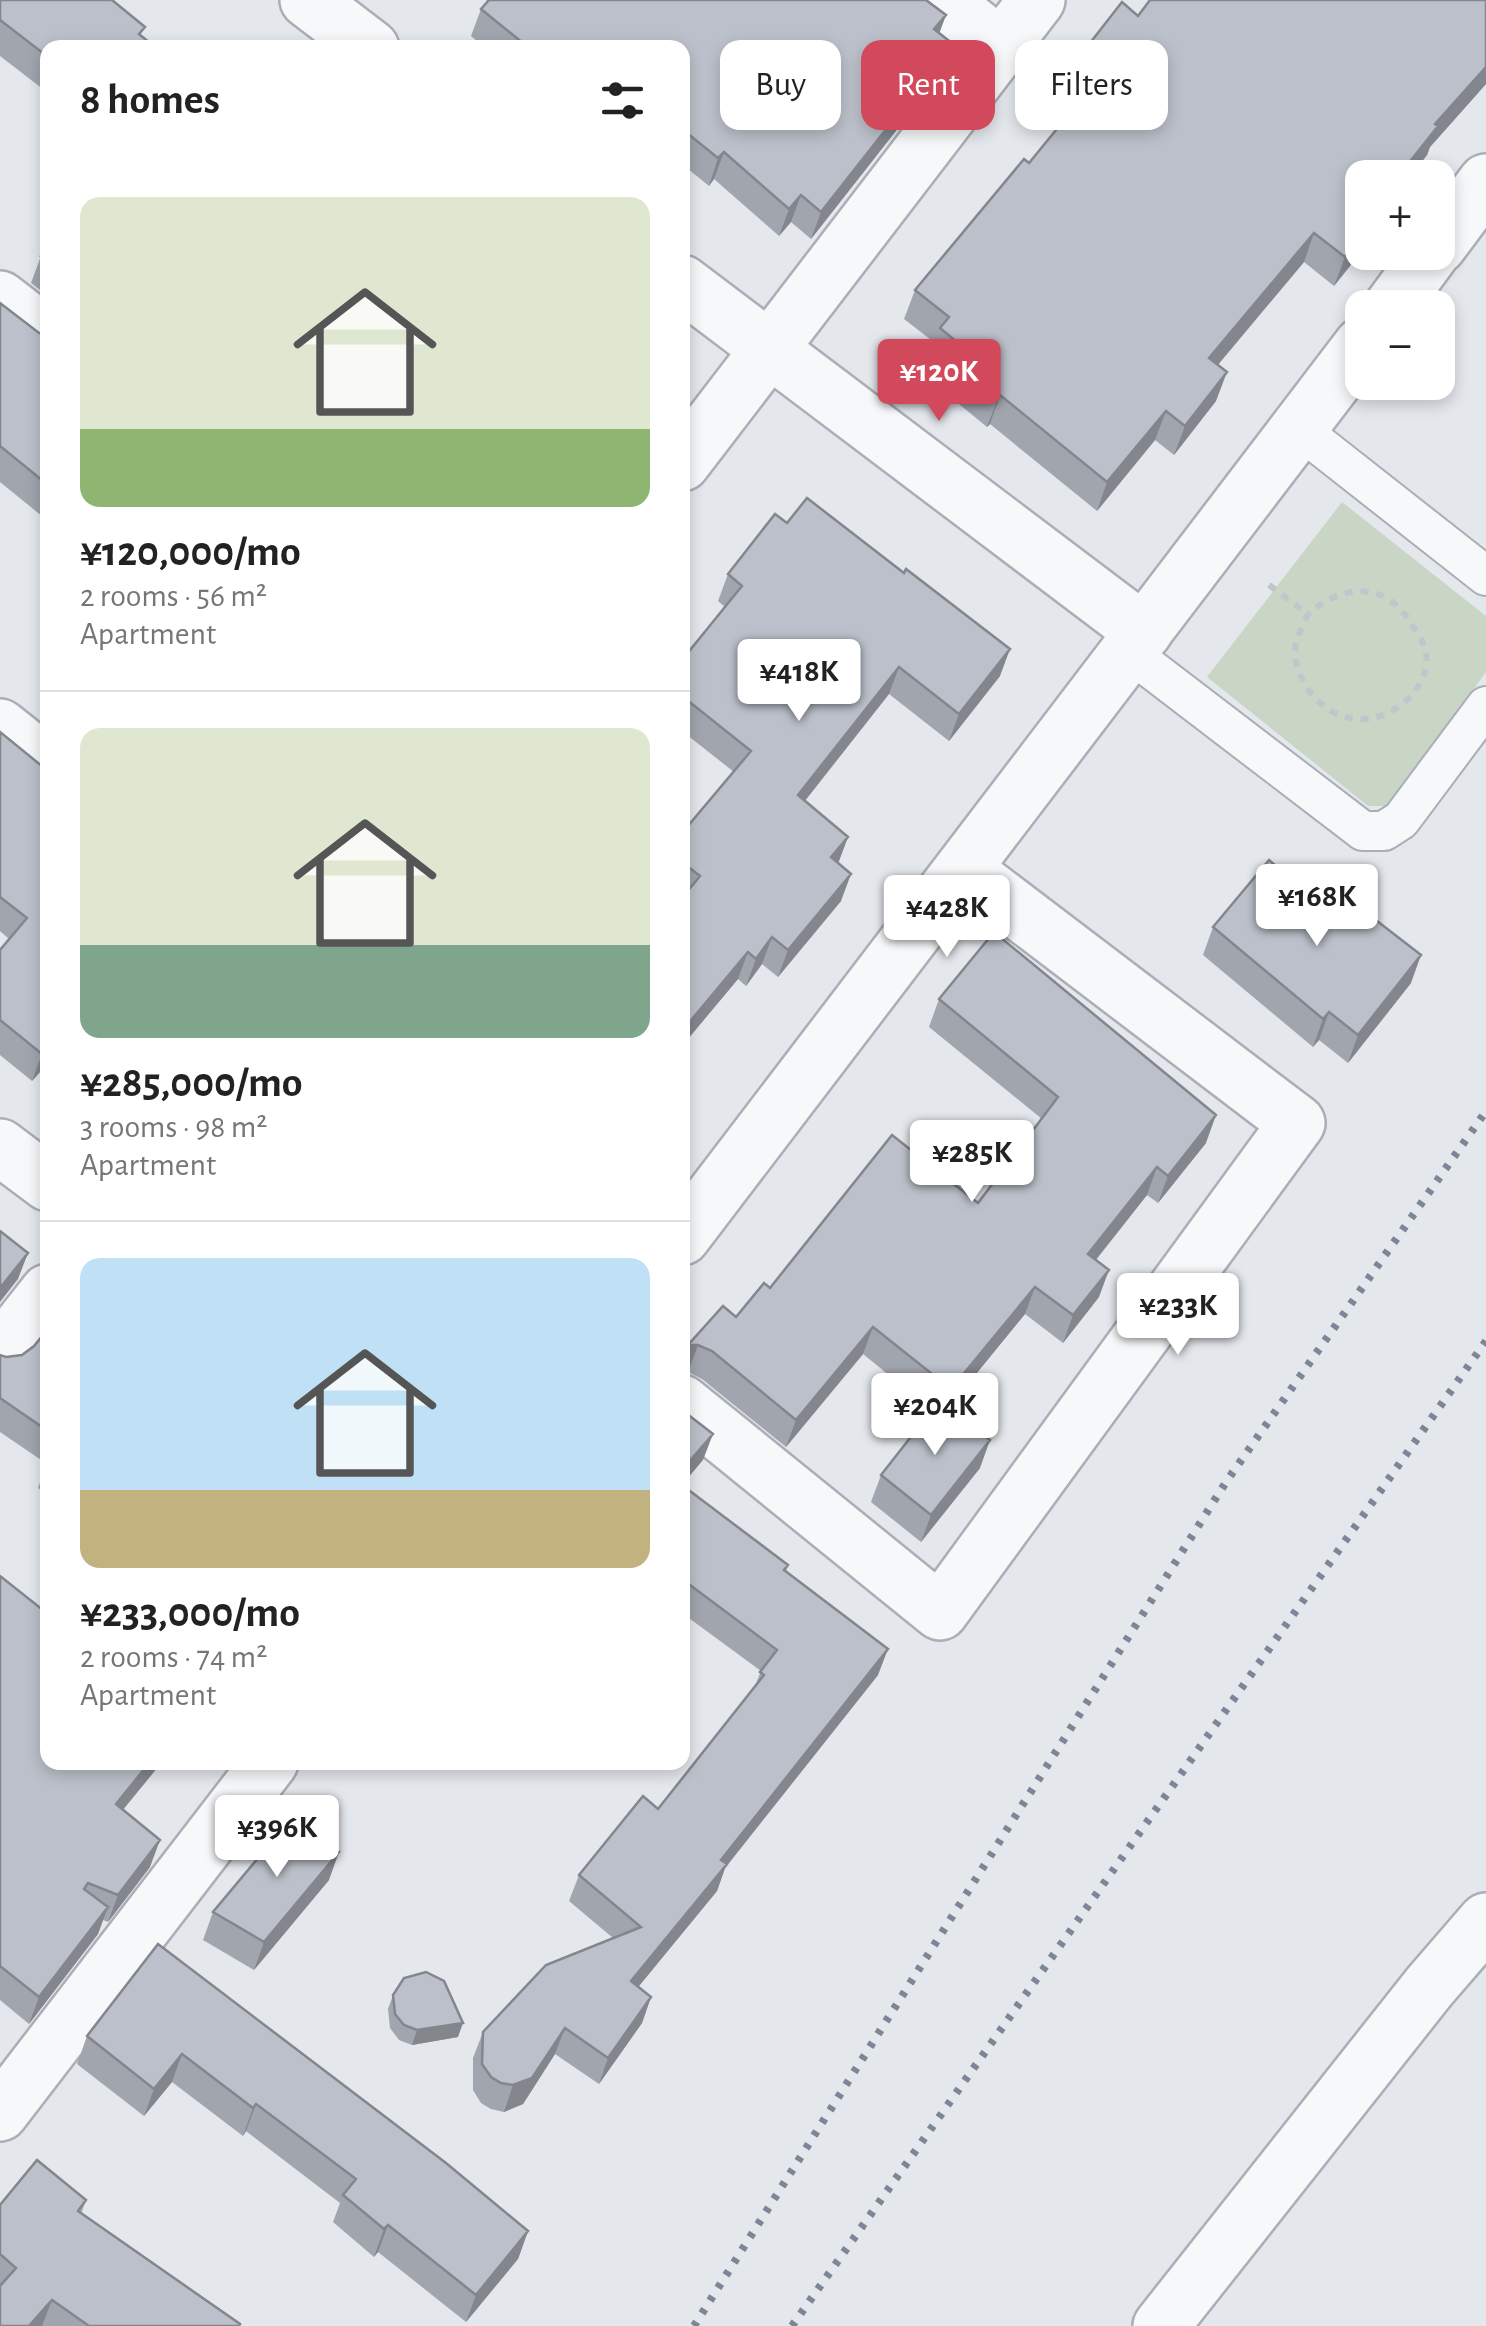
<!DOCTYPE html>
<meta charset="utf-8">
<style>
body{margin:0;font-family:"Alegreya Sans",sans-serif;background:#f2f2f2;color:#222;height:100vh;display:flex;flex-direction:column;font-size:38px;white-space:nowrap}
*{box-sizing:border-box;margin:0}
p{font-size:32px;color:#767676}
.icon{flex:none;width:55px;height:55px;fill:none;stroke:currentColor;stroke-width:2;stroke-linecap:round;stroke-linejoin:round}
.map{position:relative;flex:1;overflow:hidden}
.sheet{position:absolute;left:40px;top:40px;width:650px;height:1730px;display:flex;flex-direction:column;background:#fff;border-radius:20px;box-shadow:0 5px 15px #0003}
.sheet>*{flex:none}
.top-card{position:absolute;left:720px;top:40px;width:615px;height:90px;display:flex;gap:20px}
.buttons{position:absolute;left:1345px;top:160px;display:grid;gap:20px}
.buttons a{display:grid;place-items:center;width:110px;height:110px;border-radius:20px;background:#fff;box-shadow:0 5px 15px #0003;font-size:50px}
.price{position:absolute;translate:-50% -85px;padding:0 22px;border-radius:10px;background:#fff;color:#222;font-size:32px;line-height:65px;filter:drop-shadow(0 2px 5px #0008)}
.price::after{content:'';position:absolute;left:50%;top:60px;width:30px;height:22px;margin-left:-15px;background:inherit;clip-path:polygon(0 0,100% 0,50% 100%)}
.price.active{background:#d1495b;color:#fff}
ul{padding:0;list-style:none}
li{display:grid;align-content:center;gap:20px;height:530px;padding:0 40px}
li+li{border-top:2px solid #e0e0e0}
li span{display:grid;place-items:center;height:310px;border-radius:20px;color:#555}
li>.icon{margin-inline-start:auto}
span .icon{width:180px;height:180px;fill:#fffc;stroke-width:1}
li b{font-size:42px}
h2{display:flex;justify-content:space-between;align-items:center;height:120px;padding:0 40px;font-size:42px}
.tag{padding:0 35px;border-radius:20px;background:#fff;box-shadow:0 5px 15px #0003;font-size:35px;line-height:90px}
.tag.active{background:#d1495b;color:#fff}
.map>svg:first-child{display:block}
.green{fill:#c9d6c5}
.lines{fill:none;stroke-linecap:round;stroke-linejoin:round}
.service-casing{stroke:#a9aeb7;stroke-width:42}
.minor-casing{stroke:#a9aeb7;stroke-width:60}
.tertiary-casing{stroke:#a9aeb7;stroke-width:60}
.path{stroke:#c2c5cb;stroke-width:6;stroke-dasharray:8 8;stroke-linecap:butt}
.service{stroke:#f7f8fa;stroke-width:38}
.minor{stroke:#f7f8fa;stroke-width:55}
.tertiary{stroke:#f7f8fa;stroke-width:55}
.rail{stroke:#7d8696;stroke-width:8;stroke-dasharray:5 10;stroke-linecap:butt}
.wall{fill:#a1a5ae}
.shaded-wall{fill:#83868d}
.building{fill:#bbc0ca;stroke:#83868d;stroke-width:2.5}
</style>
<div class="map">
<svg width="1486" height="2326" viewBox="0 0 1486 2326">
<rect width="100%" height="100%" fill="#e4e7ec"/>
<path class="green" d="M 1342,502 L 1486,616 L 1486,672 L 1390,806 L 1368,806 L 1207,677 Z"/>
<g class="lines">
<defs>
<path id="service" d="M 1299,429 L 1486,576
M 1129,652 L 1363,831 L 1384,831 L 1401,820 L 1486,706"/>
<path id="minor" d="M 942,0 L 1001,47
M 1438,246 L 1486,182
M 0,299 L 48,336
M 1391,308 L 1432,252
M 682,463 L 1037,0
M 0,727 L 48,765
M 682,1237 L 1362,345
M 0,1353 L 48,1292
M 682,1403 L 940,1612 L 1297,1123 L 963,869
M 0,2113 L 270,1762
M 1161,2326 L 1429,1987 L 1486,1921"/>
<path id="tertiary" d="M 308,0 L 371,48
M 682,283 L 1144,632
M 0,1147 L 48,1183"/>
</defs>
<use href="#service" class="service-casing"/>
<use href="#minor" class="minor-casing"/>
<use href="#tertiary" class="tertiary-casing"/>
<path class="path" d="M 1269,585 L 1308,614 C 1302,627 1293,643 1295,658 C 1301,689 1325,716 1356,719 C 1389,723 1432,689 1426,653 C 1425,644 1417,632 1412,625 C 1386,581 1344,583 1308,614"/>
<use href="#service" class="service"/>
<use href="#minor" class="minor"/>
<use href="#tertiary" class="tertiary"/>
<path class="rail" d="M 694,2326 L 1226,1482 L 1486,1111
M 792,2326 L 1486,1341"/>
</g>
<path class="wall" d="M 0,0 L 48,48 L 48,93 L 0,56 Z
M 486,0 L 926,0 L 946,15 L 939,33 L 943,71 L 811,239 L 791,222 L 779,236 L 714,179 L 709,186 L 682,164 L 682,48 L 485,48 L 471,36 L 481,9 L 487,1 Z
M 1486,0 L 1486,84 L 1430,147 L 1427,155 L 1409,178 L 1362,178 L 1362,251 L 1334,286 L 1304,262 L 1218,365 L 1216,401 L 1174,455 L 1155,440 L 1097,511 L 990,424 L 987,427 L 948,395 L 954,377 L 930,357 L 935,343 L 904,319 L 915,290 L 1029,163 L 1087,92 L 1073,81 L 1083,52 L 1138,16 Z
M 48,248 L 48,296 L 31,283 L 41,256 Z
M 0,303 L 39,333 L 48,337 L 48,521 L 0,482 Z
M 728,574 L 1000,676 L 949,741 L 889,694 L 805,801 L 838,863 L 841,901 L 778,977 L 762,964 L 746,986 L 738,979 L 682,1046 L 682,833 L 734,772 L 682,731 L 682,660 L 725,607 L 718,601 Z
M 0,732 L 48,771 L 48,1079 L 40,1072 L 32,1081 L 0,1055 L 0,950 L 9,939 L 0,931 Z
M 1213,927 L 1411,983 L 1348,1063 L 1319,1040 L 1313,1047 L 1203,955 Z
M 939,999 L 1206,1143 L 1158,1203 L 1147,1195 L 1096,1260 L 1099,1297 L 1063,1343 L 1025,1314 L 948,1408 L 980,1468 L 921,1542 L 871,1502 L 881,1475 L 932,1410 L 863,1354 L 786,1447 L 702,1379 L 688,1372 L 682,1373 L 682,1360 L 688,1345 L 736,1317 L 770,1288 L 978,1203 L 1042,1119 L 929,1027 Z
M 48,1329 L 48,1495 L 38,1488 L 47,1464 L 0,1432 L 0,1355 L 6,1357 L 22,1355 L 34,1346 Z
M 682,1485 L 788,1565 L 786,1571 L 878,1675 L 725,1868 L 717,1891 L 638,1987 L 651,1997 L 642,2023 L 599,2084 L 555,2054 L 523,2104 L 504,2112 L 491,2109 L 481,2103 L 473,2090 L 473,2058 L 483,2032 L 613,1938 L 569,1901 L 579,1875 L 658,1809 L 755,1686 L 761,1671 L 682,1613 Z
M 0,1576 L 48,1762 L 162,1762 L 123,1810 L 150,1867 L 108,1922 L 103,1920 L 98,1934 L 29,2024 L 0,2000 Z
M 329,1880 L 254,1970 L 203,1940 L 213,1912 Z
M 158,1944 L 528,2231 L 518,2259 L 466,2322 L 378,2252 L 374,2257 L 333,2222 L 340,2203 L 246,2131 L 243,2136 L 172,2082 L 144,2116 L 77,2064 L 87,2036 Z
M 393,1995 L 458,2037 L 412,2045 L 399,2040 L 390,2028 L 388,2009 Z
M 86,2200 L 81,2214 L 240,2326 L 0,2326 L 0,2205 Z"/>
<path class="shaded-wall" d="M 946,15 L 936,42 L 934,29 Z
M 953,44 L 943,71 L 811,239 L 821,212 Z
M 1486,67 L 1486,84 L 1430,147 L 1427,155 L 1409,178 L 1397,178 L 1435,124 Z
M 724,152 L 714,179 L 709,186 L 718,158 Z
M 801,195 L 791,222 L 779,236 L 789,209 Z
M 1314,233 L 1304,262 L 1199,387 L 1209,358 Z
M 1362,235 L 1362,251 L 1334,286 L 1345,257 Z
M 1227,372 L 1216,401 L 1174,455 L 1185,426 Z
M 1000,395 L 990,424 L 987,427 L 998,398 Z
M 1166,411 L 1155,440 L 1097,511 L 1107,482 Z
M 1010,649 L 1000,676 L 949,741 L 959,714 Z
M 899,667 L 889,694 L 788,822 L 798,795 Z
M 848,837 L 838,864 L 831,857 Z
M 851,874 L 841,901 L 778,977 L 788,950 Z
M 772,937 L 762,964 L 746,986 L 756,959 Z
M 748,952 L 738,979 L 682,1046 L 682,1031 Z
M 1421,955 L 1411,983 L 1348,1063 L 1358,1035 Z
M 1329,1012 L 1319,1040 L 1313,1047 L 1323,1019 Z
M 48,1048 L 40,1072 L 32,1081 L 42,1054 Z
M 1216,1115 L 1206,1143 L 1158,1203 L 1168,1176 Z
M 1157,1167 L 1147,1195 L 1078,1282 L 1088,1254 Z
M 28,1253 L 18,1279 L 0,1302 L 0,1288 Z
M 1109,1270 L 1099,1297 L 1063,1343 L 1073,1315 Z
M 1035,1287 L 1025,1314 L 941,1417 L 951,1389 Z
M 873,1327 L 863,1354 L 786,1447 L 796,1420 Z
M 688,1345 L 698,1345 L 688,1372 L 682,1373 L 682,1360 Z
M 713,1434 L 703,1460 L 682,1485 L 682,1470 Z
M 990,1440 L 980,1468 L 921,1542 L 931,1515 Z
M 888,1649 L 878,1675 L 725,1868 L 717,1891 L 621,2008 L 631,1981 L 721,1860 Z
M 150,1762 L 162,1762 L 106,1830 L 116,1804 Z
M 160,1840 L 150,1867 L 108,1922 L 118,1895 Z
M 339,1852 L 329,1880 L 254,1970 L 264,1942 Z
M 108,1907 L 98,1934 L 29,2024 L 39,1997 Z
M 651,1997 L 642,2023 L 599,2084 L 608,2058 Z
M 463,2023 L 458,2037 L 412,2045 L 417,2030 Z
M 565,2028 L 555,2054 L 523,2104 L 504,2112 L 513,2085 Z
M 182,2054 L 172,2082 L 144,2116 L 154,2089 Z
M 256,2104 L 246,2131 L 243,2136 L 253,2108 Z
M 388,2225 L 378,2252 L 374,2257 L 384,2229 Z
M 528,2231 L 518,2259 L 466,2322 L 476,2295 Z
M 52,2300 L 42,2326 L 29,2326 Z"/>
<path class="building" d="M 0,0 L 112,0 L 145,27 L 139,34 L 156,48 L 48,48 L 48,57 L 0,20 Z
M 489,0 L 926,0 L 946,15 L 934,29 L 953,44 L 821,212 L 801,195 L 789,209 L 724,152 L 718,158 L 682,129 L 682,48 L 529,48 L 481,9 Z
M 1150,0 L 1486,0 L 1486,67 L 1435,124 L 1438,126 L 1397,178 L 1362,178 L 1362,235 L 1345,257 L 1314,233 L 1209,358 L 1227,372 L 1185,426 L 1166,411 L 1107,482 L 1000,395 L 998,398 L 958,366 L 969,352 L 940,328 L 949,317 L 915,290 L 1024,159 L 1029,163 L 1106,69 L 1083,52 L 1122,2 L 1138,16 Z
M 48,248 L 48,261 L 41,256 Z
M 0,303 L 39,333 L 48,337 L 48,485 L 0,446 Z
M 807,498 L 904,573 L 906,569 L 1010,649 L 959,714 L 899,667 L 798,795 L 848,837 L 831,857 L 851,874 L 788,950 L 772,937 L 756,959 L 748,952 L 682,1031 L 682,898 L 700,876 L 682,862 L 682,833 L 751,751 L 682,696 L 682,660 L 742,586 L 728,574 L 775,514 L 787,523 Z
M 0,732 L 48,771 L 48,1048 L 42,1054 L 0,1020 L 0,950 L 27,918 L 0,897 Z
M 1269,860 L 1345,925 L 1359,907 L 1421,955 L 1358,1035 L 1329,1012 L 1323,1019 L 1213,927 Z
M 994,932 L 1216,1115 L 1168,1176 L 1157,1167 L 1088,1254 L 1109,1270 L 1073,1315 L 1035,1287 L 951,1389 L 873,1327 L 796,1420 L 712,1351 L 698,1345 L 688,1345 L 723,1306 L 736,1317 L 764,1283 L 770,1288 L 892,1135 L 978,1203 L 1058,1097 L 939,999 Z
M 0,1231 L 28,1253 L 0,1288 Z
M 48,1329 L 48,1431 L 0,1398 L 0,1355 L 6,1357 L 22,1355 L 34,1346 Z
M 939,1401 L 990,1440 L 931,1515 L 881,1475 Z
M 682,1410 L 713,1434 L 682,1470 Z
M 682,1485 L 788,1565 L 784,1570 L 888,1649 L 721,1860 L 727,1864 L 631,1981 L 651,1997 L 608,2058 L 565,2028 L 532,2078 L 513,2085 L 501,2083 L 491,2077 L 482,2064 L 483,2032 L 546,1965 L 641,1927 L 579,1875 L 643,1796 L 658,1809 L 764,1675 L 760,1672 L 777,1650 L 682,1579 Z
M 0,1576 L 48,1614 L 48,1762 L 150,1762 L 116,1804 L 160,1840 L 118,1895 L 88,1883 L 84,1889 L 108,1907 L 39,1997 L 0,1966 Z
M 294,1815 L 339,1852 L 264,1942 L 213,1912 Z
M 158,1944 L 446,2163 L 528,2231 L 476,2295 L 388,2225 L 384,2229 L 343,2195 L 356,2179 L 256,2104 L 253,2108 L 182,2054 L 154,2089 L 87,2036 Z
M 426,1972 L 444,1981 L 463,2023 L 417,2030 L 404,2025 L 395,2014 L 393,1995 L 404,1978 Z
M 37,2160 L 86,2200 L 78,2211 L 240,2324 L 239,2326 L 89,2326 L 52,2300 L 29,2326 L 0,2326 L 0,2286 L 16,2268 L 0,2254 L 0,2205 Z"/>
</svg>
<div class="buttons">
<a>+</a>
<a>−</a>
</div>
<b class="price active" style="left:939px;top:424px">¥120K</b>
<b class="price" style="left:799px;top:724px">¥418K</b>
<b class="price" style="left:1317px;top:949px">¥168K</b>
<b class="price" style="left:947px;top:960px">¥428K</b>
<b class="price" style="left:972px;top:1205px">¥285K</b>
<b class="price" style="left:1178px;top:1358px">¥233K</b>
<b class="price" style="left:935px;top:1458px">¥204K</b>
<b class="price" style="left:277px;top:1880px">¥396K</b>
<div class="top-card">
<a class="tag">Buy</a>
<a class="tag active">Rent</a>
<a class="tag">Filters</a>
</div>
<section class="sheet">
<h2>8 homes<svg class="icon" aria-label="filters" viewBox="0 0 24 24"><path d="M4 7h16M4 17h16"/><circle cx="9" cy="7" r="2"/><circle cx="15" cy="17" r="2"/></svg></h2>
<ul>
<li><span style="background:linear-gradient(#dfe7d0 75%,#8fb573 0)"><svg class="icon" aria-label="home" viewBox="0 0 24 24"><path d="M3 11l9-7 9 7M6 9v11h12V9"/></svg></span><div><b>¥120,000/mo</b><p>2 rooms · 56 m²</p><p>Apartment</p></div></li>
<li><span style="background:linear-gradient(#dfe7d0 70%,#7fa58c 0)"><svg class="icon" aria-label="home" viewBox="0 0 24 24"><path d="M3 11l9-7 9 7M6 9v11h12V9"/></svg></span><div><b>¥285,000/mo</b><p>3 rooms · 98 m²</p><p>Apartment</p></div></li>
<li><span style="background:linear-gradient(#bfe0f5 75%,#c2b280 0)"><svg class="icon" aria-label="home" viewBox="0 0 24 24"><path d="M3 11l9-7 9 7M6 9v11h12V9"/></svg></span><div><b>¥233,000/mo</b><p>2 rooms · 74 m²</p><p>Apartment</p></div></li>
</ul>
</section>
</div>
